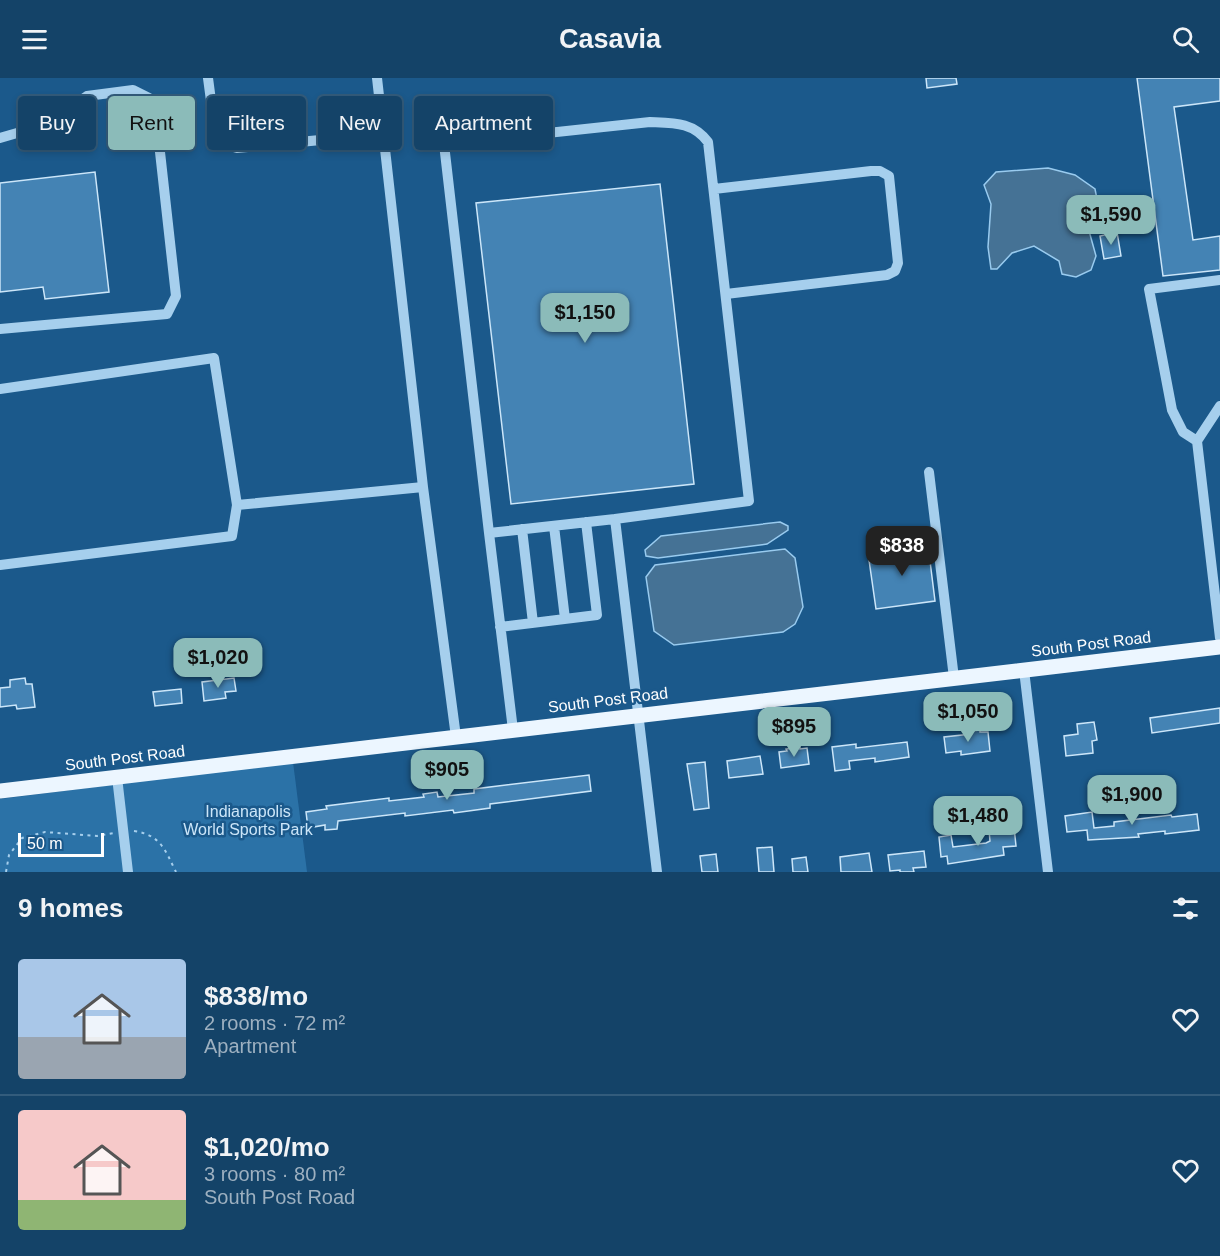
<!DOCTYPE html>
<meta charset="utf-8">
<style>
body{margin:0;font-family:Arial,sans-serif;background:#214e71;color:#f1f3f6;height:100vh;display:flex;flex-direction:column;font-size:22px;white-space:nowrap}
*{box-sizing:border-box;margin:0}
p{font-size:20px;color:#9db0c0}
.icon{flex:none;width:33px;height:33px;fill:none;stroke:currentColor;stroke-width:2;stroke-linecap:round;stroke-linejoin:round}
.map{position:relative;height:794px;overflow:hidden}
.side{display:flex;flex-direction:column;background:#144368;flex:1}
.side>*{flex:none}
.banner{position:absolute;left:18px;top:18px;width:600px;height:54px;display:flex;gap:12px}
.scale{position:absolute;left:18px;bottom:15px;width:86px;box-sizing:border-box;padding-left:6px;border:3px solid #fff;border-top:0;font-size:16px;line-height:21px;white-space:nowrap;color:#fff;-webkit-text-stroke:4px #1b598b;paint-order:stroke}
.price{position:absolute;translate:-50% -51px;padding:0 14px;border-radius:12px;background:#8bbbb9;color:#111;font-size:20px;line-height:39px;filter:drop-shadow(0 2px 3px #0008)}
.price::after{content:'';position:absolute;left:50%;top:36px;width:18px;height:14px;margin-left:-9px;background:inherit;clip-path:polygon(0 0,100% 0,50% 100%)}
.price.on{background:#222;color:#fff}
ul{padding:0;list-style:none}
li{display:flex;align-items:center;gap:18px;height:150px;padding:0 18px}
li+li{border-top:2px solid #335c7c}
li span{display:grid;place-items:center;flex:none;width:168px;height:120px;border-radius:6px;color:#555}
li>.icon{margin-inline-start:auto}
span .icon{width:72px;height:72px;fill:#fffc;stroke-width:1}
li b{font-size:26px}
h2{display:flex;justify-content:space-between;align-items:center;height:72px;padding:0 18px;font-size:26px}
.tag{padding:0 21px;border-radius:6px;background:#144368;box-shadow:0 3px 9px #0003,0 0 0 2px #335c7c;font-size:21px;line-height:54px}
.tag.on{background:#8bbbb9;color:#111}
header{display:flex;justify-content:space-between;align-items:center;height:78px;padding:0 18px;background:#144368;font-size:27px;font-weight:700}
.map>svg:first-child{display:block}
.green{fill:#2b72a7}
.water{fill:#457295;stroke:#99cbef;stroke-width:1.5}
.building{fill:#4483b4;stroke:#cce6f9;stroke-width:1.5}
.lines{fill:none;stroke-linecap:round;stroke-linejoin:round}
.path{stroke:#a6cfed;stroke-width:2;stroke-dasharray:3 4.5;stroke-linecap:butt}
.minor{stroke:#a6cfed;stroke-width:10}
.major{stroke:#ecf6ff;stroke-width:15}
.labels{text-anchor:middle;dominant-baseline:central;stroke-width:5;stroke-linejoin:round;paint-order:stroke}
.street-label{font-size:16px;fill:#fff;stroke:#1b598b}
.park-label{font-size:16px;fill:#cce6f9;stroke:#1b598b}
</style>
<header><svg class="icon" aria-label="menu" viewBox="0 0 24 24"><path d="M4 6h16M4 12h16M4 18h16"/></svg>Casavia<svg class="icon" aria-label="search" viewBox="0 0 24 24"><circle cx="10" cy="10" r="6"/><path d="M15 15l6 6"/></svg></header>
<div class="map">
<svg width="1220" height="794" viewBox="0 0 1220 794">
<rect width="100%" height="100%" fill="#1b598b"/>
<path class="green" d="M 293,684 L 307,794 L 0,794 L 0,721 Z"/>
<path class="water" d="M 1048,90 L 1075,97 L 1095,111 L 1097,121 L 1086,142 L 1096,178 L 1091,192 L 1076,199 L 1062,196 L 1059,183 L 1034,168 L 1012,175 L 997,191 L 991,191 L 988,169 L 991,126 L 984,107 L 996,94 Z
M 780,444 L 788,448 L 788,452 L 767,466 L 658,480 L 646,478 L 645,472 L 661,458 Z
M 785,471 L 795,480 L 803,529 L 795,546 L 783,554 L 674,567 L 654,553 L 646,499 L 655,487 Z"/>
<path class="building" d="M 926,0 L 956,0 L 957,6 L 927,10 Z
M 1137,0 L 1220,0 L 1220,23 L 1174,29 L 1193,162 L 1220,158 L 1220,192 L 1163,198 Z
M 95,94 L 109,214 L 45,221 L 43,209 L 0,214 L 0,105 Z
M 660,106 L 694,406 L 511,426 L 476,125 Z
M 1117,154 L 1121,178 L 1104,181 L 1100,158 Z
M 928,467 L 935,523 L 876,531 L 868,475 Z
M 25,600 L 26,606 L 32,606 L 35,629 L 17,631 L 16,627 L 0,629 L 0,610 L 10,609 L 10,602 Z
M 234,600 L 236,613 L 225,614 L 226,620 L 204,623 L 202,604 Z
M 181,611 L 182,625 L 155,628 L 153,614 Z
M 1220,630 L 1220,645 L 1152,655 L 1150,640 Z
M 1094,644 L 1097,662 L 1092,663 L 1093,675 L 1066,678 L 1064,658 L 1078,656 L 1077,646 Z
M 980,652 L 980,654 L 988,654 L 990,673 L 961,677 L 961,673 L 946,675 L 944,659 L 971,656 L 971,653 Z
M 907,664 L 909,679 L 875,684 L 875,680 L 849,683 L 850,691 L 835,693 L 832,669 L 856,666 L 856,670 Z
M 800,669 L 800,671 L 807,670 L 809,686 L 781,690 L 779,674 L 787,673 L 786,671 Z
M 760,678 L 763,696 L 729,700 L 727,683 Z
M 705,684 L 709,730 L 694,732 L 687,686 Z
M 589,697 L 591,713 L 490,726 L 490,730 L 454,735 L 453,732 L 405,738 L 405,735 L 338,743 L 337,751 L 325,752 L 325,747 L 308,750 L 306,734 L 327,731 L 326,728 L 389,720 L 389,723 L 424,719 L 423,716 L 437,714 L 438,719 L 474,715 L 474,711 Z
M 1092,734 L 1094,750 L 1114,748 L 1114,744 L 1171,737 L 1172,739 L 1197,736 L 1199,752 L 1165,756 L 1165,753 L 1138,756 L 1139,759 L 1088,762 L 1087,752 L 1067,754 L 1065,738 Z
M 1014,749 L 1016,768 L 1003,769 L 1004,777 L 948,786 L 947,778 L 941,779 L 939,759 L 951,757 L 953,769 L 986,765 L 990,763 L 989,752 Z
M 772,769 L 774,794 L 759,794 L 757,770 Z
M 924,773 L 926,789 L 913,790 L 914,794 L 900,794 L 900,792 L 890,793 L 888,777 Z
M 869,775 L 872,794 L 841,794 L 840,779 Z
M 716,776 L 718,794 L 702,794 L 700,778 Z
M 806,779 L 808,794 L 793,794 L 792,781 Z"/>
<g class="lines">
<path class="path" d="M 134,753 C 161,757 165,772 176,794
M 6,794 L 9,777 L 22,760 L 45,754 L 97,758 L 114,755"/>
<path class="minor" d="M 208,0 L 215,53 L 227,67 L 237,70 L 383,56
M 377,0 L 423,409 L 456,659
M 0,60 L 24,53 L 65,44 L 70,30 L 87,18 L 133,12 L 149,20 L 158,56 L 176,218 L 167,236 L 0,251
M 714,111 L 871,93 L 880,93 L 889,98 L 898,185 L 895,193 L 887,197 L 726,216
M 0,311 L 214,280 L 237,427 L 423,409
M 1220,328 L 1197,363 L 1220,560
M 1197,363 L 1183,354 L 1172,332 L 1149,211 L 1220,202
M 929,394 L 954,600
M 554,448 L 565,541
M 522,451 L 533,545
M 489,455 L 444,66 L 650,44 C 674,45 693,44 708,64 L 749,423 L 615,441
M 0,487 L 232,458 L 237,427
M 500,549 L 597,537 L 586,444
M 1024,592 L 1048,794
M 513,652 L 489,455 L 615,441 L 657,794
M 117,699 L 128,794"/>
<path class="major" d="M 0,713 L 1220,569"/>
</g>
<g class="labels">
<g class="street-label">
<text transform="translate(1091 566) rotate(-7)">South Post Road</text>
<text transform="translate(608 622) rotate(-7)">South Post Road</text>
<text transform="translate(125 680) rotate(-7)">South Post Road</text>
</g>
<g class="park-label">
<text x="248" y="733">Indianapolis<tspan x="248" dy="18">World Sports Park</tspan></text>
</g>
</g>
</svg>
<div class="scale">50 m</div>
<b class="price" style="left:1111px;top:168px">$1,590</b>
<b class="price" style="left:585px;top:266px">$1,150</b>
<b class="price on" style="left:902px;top:499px">$838</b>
<b class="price" style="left:218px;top:611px">$1,020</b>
<b class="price" style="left:968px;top:665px">$1,050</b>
<b class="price" style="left:794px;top:680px">$895</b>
<b class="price" style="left:447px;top:723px">$905</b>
<b class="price" style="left:1132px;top:748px">$1,900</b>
<b class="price" style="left:978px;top:769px">$1,480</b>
<div class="banner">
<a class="tag">Buy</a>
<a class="tag on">Rent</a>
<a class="tag">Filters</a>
<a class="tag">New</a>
<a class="tag">Apartment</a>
</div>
</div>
<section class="side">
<h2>9 homes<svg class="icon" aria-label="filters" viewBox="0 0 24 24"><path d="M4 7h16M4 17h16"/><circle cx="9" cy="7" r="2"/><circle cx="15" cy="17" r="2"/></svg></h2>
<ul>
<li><span style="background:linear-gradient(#a9c7e8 65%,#9aa5b1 0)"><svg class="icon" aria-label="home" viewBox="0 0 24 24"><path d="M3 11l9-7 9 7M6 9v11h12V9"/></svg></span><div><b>$838/mo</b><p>2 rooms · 72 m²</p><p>Apartment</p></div><svg class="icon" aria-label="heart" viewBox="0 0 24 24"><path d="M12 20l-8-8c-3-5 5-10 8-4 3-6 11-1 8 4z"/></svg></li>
<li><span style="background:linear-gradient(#f6c9c9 75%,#8fb573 0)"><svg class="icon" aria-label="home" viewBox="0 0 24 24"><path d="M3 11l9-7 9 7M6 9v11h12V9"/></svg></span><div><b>$1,020/mo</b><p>3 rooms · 80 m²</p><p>South Post Road</p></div><svg class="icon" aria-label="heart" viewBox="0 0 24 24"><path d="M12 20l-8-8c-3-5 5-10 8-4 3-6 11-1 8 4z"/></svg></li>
</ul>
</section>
